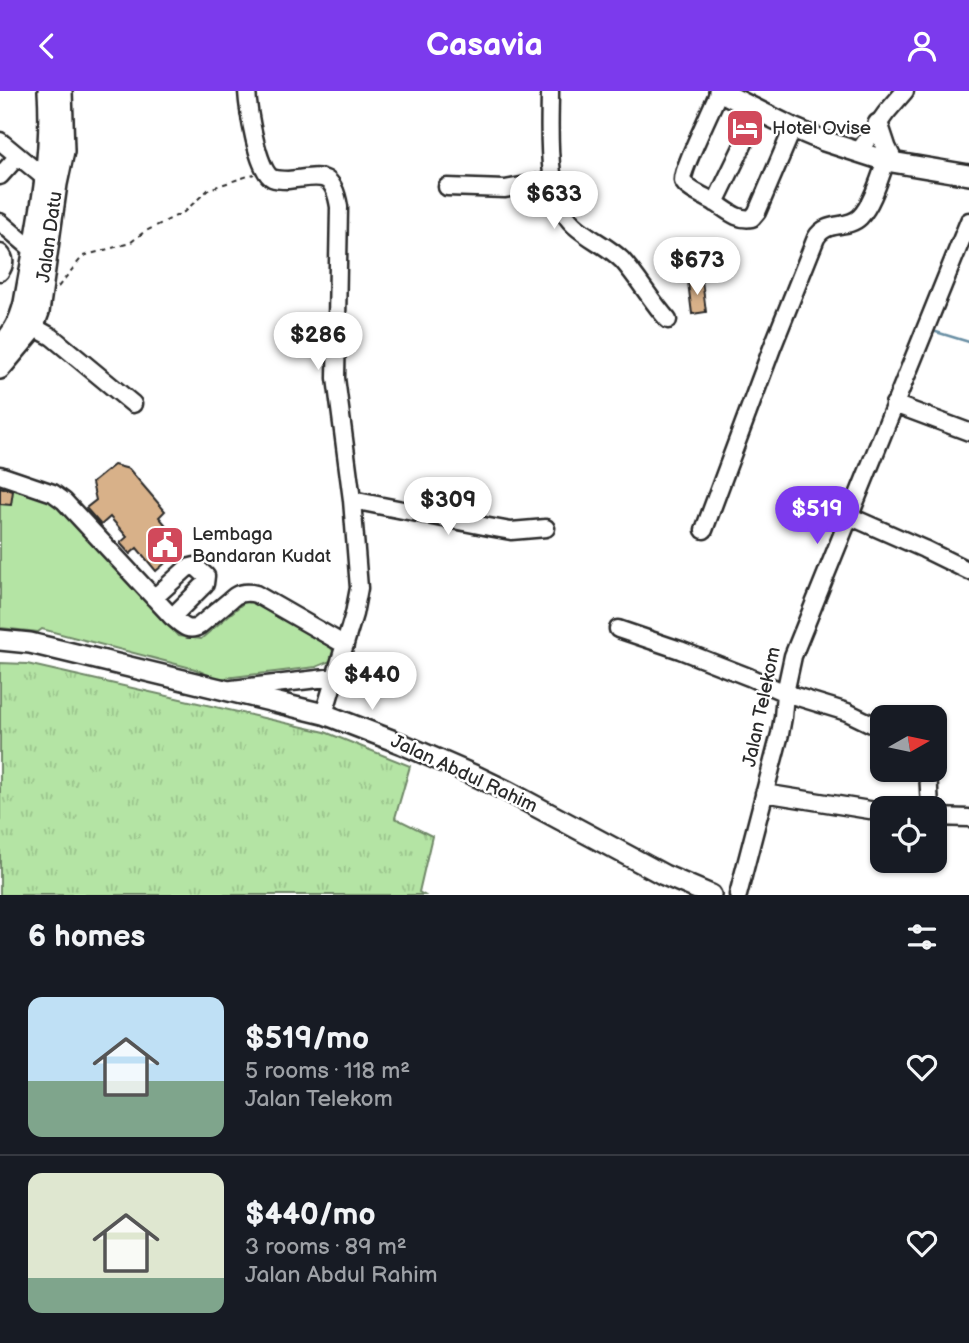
<!DOCTYPE html>
<meta charset="utf-8">
<style>
body{margin:0;font-family:"Balsamiq Sans",sans-serif;background:#20242c;color:#f1f3f6;height:100vh;display:flex;flex-direction:column;font-size:26px;white-space:nowrap}
*{box-sizing:border-box;margin:0}
p{font-size:23px;color:#9ea1a6}
.icon{flex:none;width:38px;height:38px;fill:none;stroke:currentColor;stroke-width:2;stroke-linecap:round;stroke-linejoin:round}
.map{position:relative;height:804px;overflow:hidden}
.side{display:flex;flex-direction:column;background:#171b24;flex:1}
.side>*{flex:none}
.needle{width:46px;rotate:81deg}
.controls{position:absolute;left:870px;top:614px;display:grid;gap:14px}
.controls a{display:grid;place-items:center;width:77px;height:77px;border-radius:14px;background:#171b24;box-shadow:0 2px 5px #0004;font-size:35px}
.price{position:absolute;translate:-50% -60px;padding:0 16px;border-radius:24px;background:#fff;color:#222;font-size:23px;line-height:46px;filter:drop-shadow(0 2px 4px #0008)}
.price::after{content:'';position:absolute;left:50%;top:42px;width:21px;height:16px;margin-left:-10px;background:inherit;clip-path:polygon(0 0,100% 0,50% 100%)}
.price.selected{background:#7c3aed;color:#fff}
ul{padding:0;list-style:none}
li{display:flex;align-items:center;gap:21px;height:175px;padding:0 28px}
li+li{border-top:2px solid #363941}
li span{display:grid;place-items:center;flex:none;width:196px;height:140px;border-radius:14px;color:#555}
li>.icon{margin-inline-start:auto}
span .icon{width:84px;height:84px;fill:#fffc;stroke-width:1}
li b{font-size:30px}
h2{display:flex;justify-content:space-between;align-items:center;height:84px;padding:0 28px;font-size:30px}
header{display:flex;justify-content:space-between;align-items:center;height:91px;padding:0 28px;background:#7c3aed;color:#fff;font-size:32px;font-weight:700}
.map>svg:first-child{display:block}
.grass{fill:url(#grass-tufts);stroke:#708868;stroke-width:2}
.pitch{fill:#b4e4a4;stroke:#708868;stroke-width:2}
.lines{fill:none;stroke-linecap:round;stroke-linejoin:round}
.stream{stroke:#698fa4;stroke-width:2.5}
.building{fill:#d8b189;stroke:#2b2b2b;stroke-width:2}
.minor-casing{stroke:#2b2b2b;stroke-width:21}
.major-casing{stroke:#2b2b2b;stroke-width:24}
.path{stroke:#2b2b2b;stroke-width:2;stroke-dasharray:5 5;stroke-linecap:butt}
.minor{stroke:#fff;stroke-width:16}
.major{stroke:#fff;stroke-width:19}
.labels{text-anchor:middle;dominant-baseline:central;stroke-width:5;stroke-linejoin:round;paint-order:stroke}
.poi-label{font-size:19px;fill:#2b2b2b;stroke:#fff;text-anchor:start}
.street-label{font-size:19px;fill:#2b2b2b;stroke:#fff}
</style>
<header><svg class="icon" aria-label="back" viewBox="0 0 24 24"><path d="M15 5l-7 7 7 7"/></svg>Casavia<svg class="icon" aria-label="person" viewBox="0 0 24 24"><circle cx="12" cy="8" r="4"/><path d="M4 21q1-7 8-7t8 7"/></svg></header>
<div class="map">
<svg width="969" height="804" viewBox="0 0 969 804">
<defs>
<pattern id="grass-tufts" width="24" height="20" patternUnits="userSpaceOnUse" patternTransform="scale(1.75)"><rect width="24" height="20" fill="#b4e4a4"/><path d="M3 7l-1-3M5 7V3M7 7l1-3M15 17l-1-3M17 17v-4M19 17l1-3" fill="none" stroke="#9bc48d"/></pattern>
</defs>
<rect width="100%" height="100%" fill="#fff"/>
<filter id="ink" filterUnits="userSpaceOnUse"><feTurbulence type="fractalNoise" baseFrequency=".0143" numOctaves="2"/><feDisplacementMap in="SourceGraphic" scale="14" xChannelSelector="R" yChannelSelector="G"/><feConvolveMatrix kernelMatrix="1 2 1 2 8 2 1 2 1" color-interpolation-filters="sRGB"/></filter>
<g filter="url(#ink)">
<path class="grass" d="M 0,572 L 27,573 L 325,641 L 410,675 L 395,727 L 432,745 L 419,801 L 424,804 L 0,804 Z"/>
<path class="pitch" d="M 0,392 L 57,412 L 178,545 L 201,548 L 248,508 L 330,556 L 335,562 L 333,569 L 316,576 L 217,588 L 195,578 L 42,538 L 38,541 L 0,537 Z"/>
<g class="lines">
<path class="stream" d="M 936,241 L 969,251"/>
</g>
<path class="building" d="M 702,189 L 706,221 L 692,223 L 688,191 Z
M 114,374 L 129,378 L 165,420 L 159,426 L 184,456 L 156,480 L 137,457 L 130,463 L 120,452 L 127,446 L 110,426 L 101,434 L 86,417 L 96,409 L 92,392 Z
M 0,396 L 13,400 L 11,414 L 0,413 Z"/>
<g class="lines">
<defs>
<path id="minor" d="M 247,0 C 248,17 257,79 272,87 C 277,89 282,89 288,89 C 319,86 333,78 339,116 L 336,287 L 352,409 L 359,497 L 354,523 L 324,623
M 550,0 C 550,38 544,107 574,134 C 589,148 608,155 622,169 C 639,188 651,210 668,229
M 719,0 C 714,14 680,82 683,90 C 686,98 706,106 714,111 C 726,118 737,130 752,127 L 757,121 L 793,37
M 0,50 L 46,88 L 53,91
M 859,60 L 886,22 L 905,0
M 0,85 L 18,65
M 447,96 L 505,98 L 553,89
M 715,112 L 759,21
M 0,131 L 33,159
M 0,162 C 6,168 5,174 0,181
M 34,236 L 52,246 L 133,313
M 894,313 L 969,341
M 0,384 L 53,402 L 64,410 L 172,526 C 181,533 188,542 199,535 L 235,505 C 242,501 248,501 256,503 L 345,554
M 352,409 L 489,436 L 511,440 L 546,437
M 849,425 L 924,458 L 969,480
M 704,439 L 772,257 L 816,147 C 826,129 847,139 860,126 C 872,114 880,86 886,70
M 154,507 L 187,477 L 195,475 L 206,485 L 205,493 L 172,526
M 618,538 L 680,559 L 749,586 L 785,602 L 847,621 L 882,638
M 232,598 L 335,586
M 928,679 L 930,718
M 764,702 L 882,721
M 934,726 L 969,727
M 738,804 L 780,643 L 783,626 L 785,602 L 793,565 L 969,130"/>
<path id="major" d="M 719,0 L 793,37 L 824,50 L 886,70 L 969,84
M 878,33 L 886,57 L 893,71
M 0,256 C 13,241 19,232 24,212 C 36,142 53,72 48,0
M 0,278 L 32,240 L 39,221 L 57,93 L 64,60 L 62,0
M 0,549 L 30,552 L 324,623 L 402,653 L 478,686 L 507,700 L 664,784 L 711,804"/>
</defs>
<use href="#minor" class="minor-casing"/>
<use href="#major" class="major-casing"/>
<path class="path" d="M 58,196 L 83,165 L 130,152 L 144,141 L 184,121 L 209,98 L 254,83"/>
<use href="#minor" class="minor"/>
<use href="#major" class="major"/>
</g>
</g>
<defs>
<symbol id="hotel-square" viewBox="-11 -11 22 22"><rect x="-9" y="-9" width="18" height="18" rx="4" fill="#d1495b" stroke="#fff"/><path d="M-6-4.5h1.5V1H6V5H4.5V3h-9V5H-6ZM-4 0a1.8 1.8 0 1 1 3.6 0ZM.5 0V-2.5h3Q6-2.5 6 0Z" fill="#fff"/></symbol>
<symbol id="civic-square" viewBox="-11 -11 22 22"><rect x="-9" y="-9" width="18" height="18" rx="4" fill="#d1495b" stroke="#fff"/><path d="M-.6-6.5H3V-4.5H.6V-3L4-1V1h2V6H-6V1h2V-1L-.6-3ZM-1.2 2.5V6h2.4V2.5Z" fill="#fff"/></symbol>
</defs>
<g fill-rule="evenodd">
<use href="#hotel-square" x="723" y="15" width="44" height="44"/>
<use href="#civic-square" x="143" y="432" width="44" height="44"/>
</g>
<g class="labels">
<g class="poi-label">
<text x="772" y="37">Hotel Ovise</text>
<text x="192" y="443">Lembaga<tspan x="192" dy="22">Bandaran Kudat</tspan></text>
</g>
<g class="street-label">
<text transform="translate(50 146) rotate(-82)">Jalan Datu</text>
<text transform="translate(762 616) rotate(-78)">Jalan Telekom</text>
<text transform="translate(464 683) rotate(25)">Jalan Abdul Rahim</text>
</g>
</g>
</svg>
<div class="controls">
<a><svg class="needle" viewBox="-14 -14 28 28"><path d="M0-13l5 13h-10z" fill="#e53935"/><path d="M0 13l5-13h-10z" fill="#9ea1a6"/></svg></a>
<a><svg class="icon" aria-label="locate" viewBox="0 0 24 24"><circle cx="12" cy="12" r="6"/><path d="M12 2v4M12 18v4M2 12h4M18 12h4"/></svg></a>
</div>
<b class="price" style="left:554px;top:140px">$633</b>
<b class="price" style="left:697px;top:206px">$673</b>
<b class="price" style="left:318px;top:281px">$286</b>
<b class="price" style="left:448px;top:446px">$309</b>
<b class="price selected" style="left:817px;top:455px">$519</b>
<b class="price" style="left:372px;top:621px">$440</b>
</div>
<section class="side">
<h2>6 homes<svg class="icon" aria-label="filters" viewBox="0 0 24 24"><path d="M4 7h16M4 17h16"/><circle cx="9" cy="7" r="2"/><circle cx="15" cy="17" r="2"/></svg></h2>
<ul>
<li><span style="background:linear-gradient(#bfe0f5 60%,#7fa58c 0)"><svg class="icon" aria-label="home" viewBox="0 0 24 24"><path d="M3 11l9-7 9 7M6 9v11h12V9"/></svg></span><div><b>$519/mo</b><p>5 rooms · 118 m²</p><p>Jalan Telekom</p></div><svg class="icon" aria-label="heart" viewBox="0 0 24 24"><path d="M12 20l-8-8c-3-5 5-10 8-4 3-6 11-1 8 4z"/></svg></li>
<li><span style="background:linear-gradient(#dfe7d0 75%,#7fa58c 0)"><svg class="icon" aria-label="home" viewBox="0 0 24 24"><path d="M3 11l9-7 9 7M6 9v11h12V9"/></svg></span><div><b>$440/mo</b><p>3 rooms · 89 m²</p><p>Jalan Abdul Rahim</p></div><svg class="icon" aria-label="heart" viewBox="0 0 24 24"><path d="M12 20l-8-8c-3-5 5-10 8-4 3-6 11-1 8 4z"/></svg></li>
</ul>
</section>
